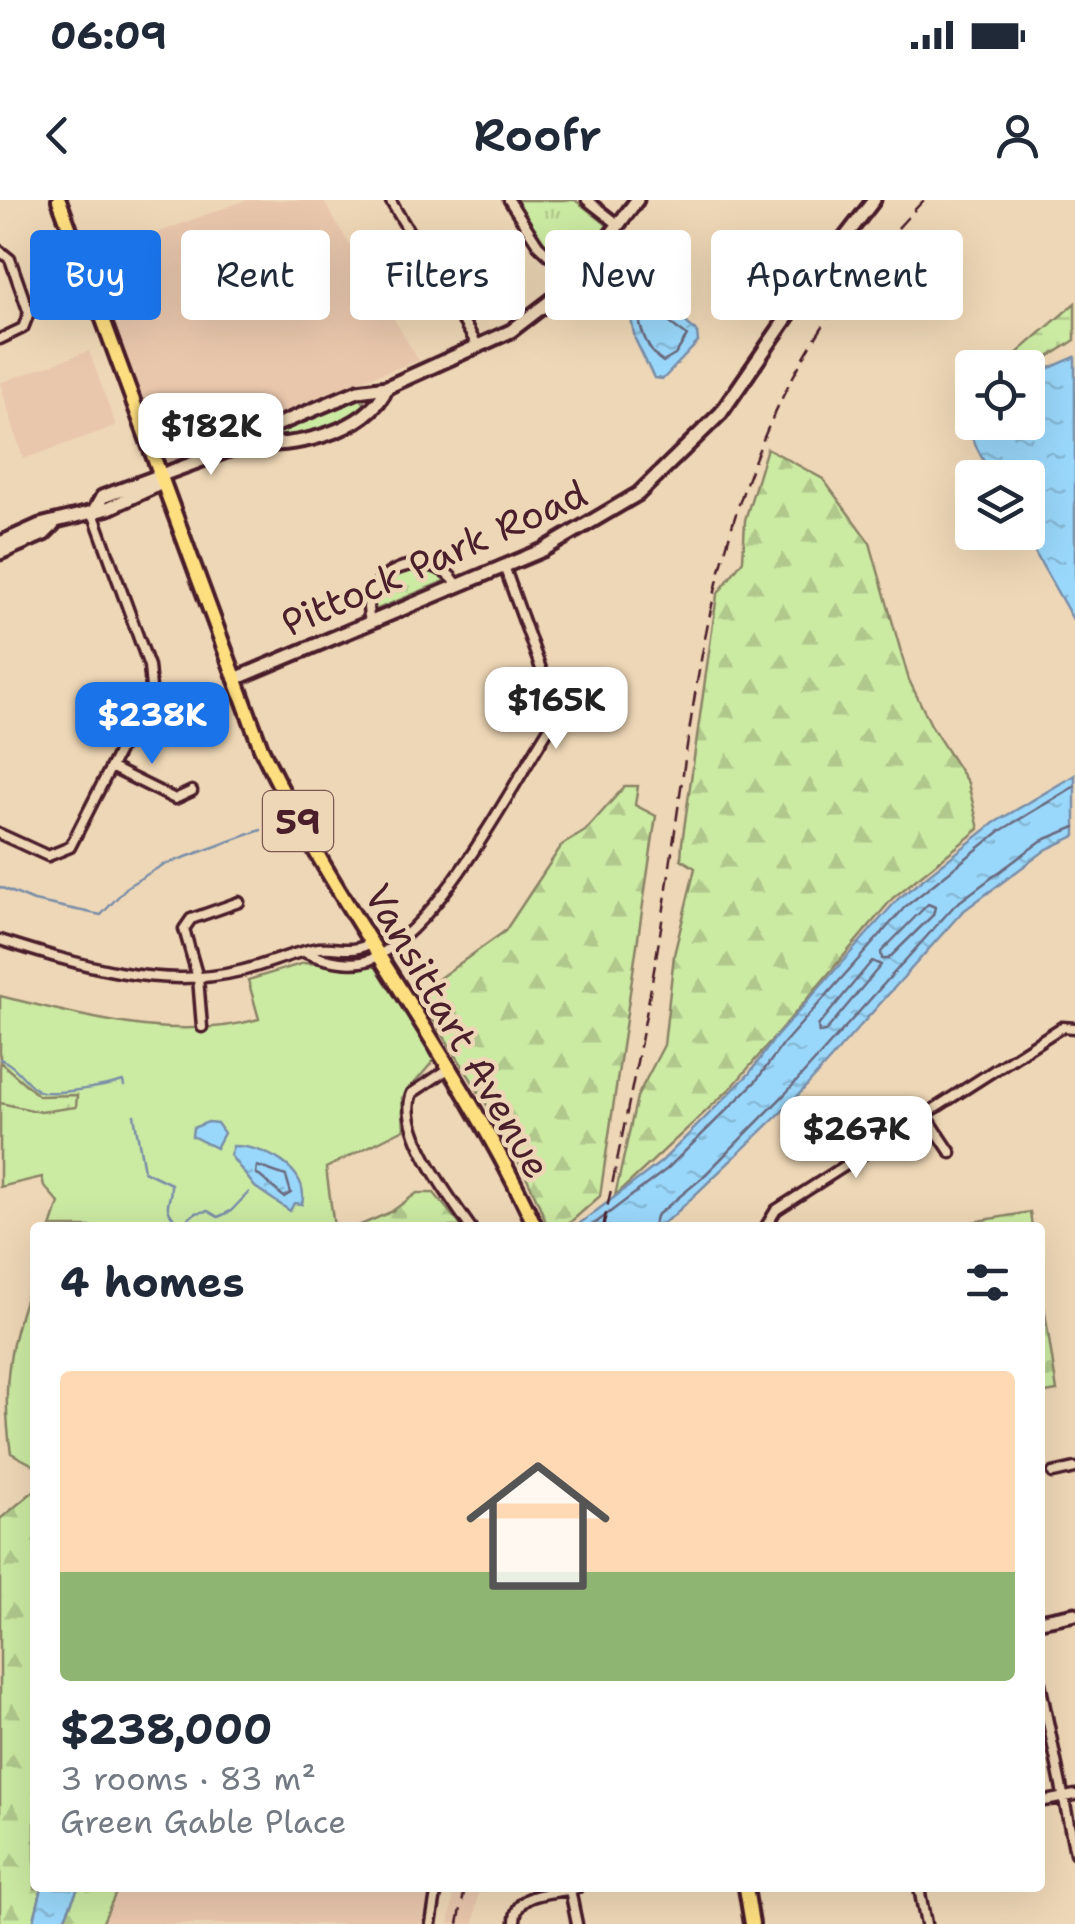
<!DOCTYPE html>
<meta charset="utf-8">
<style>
body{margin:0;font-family:"Shantell Sans",sans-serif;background:#f2f2f3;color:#1f2937;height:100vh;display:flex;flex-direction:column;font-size:38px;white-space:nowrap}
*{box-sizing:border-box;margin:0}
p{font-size:32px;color:#747a83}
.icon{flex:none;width:55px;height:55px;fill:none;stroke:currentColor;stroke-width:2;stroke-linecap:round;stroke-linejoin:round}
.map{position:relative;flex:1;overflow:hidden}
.details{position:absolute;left:30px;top:1022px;width:1015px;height:670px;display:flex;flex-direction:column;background:#fff;border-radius:10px;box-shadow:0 10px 40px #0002}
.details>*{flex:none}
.banner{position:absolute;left:30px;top:30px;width:1015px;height:90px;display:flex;gap:20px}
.fabs{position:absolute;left:955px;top:150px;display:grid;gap:20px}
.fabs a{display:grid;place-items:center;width:90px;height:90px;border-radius:10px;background:#fff;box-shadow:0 10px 40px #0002;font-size:50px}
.price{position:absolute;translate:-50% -85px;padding:0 22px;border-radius:20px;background:#fff;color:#222;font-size:32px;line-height:65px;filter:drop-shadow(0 2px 5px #0008)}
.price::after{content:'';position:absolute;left:50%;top:60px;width:30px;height:22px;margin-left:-15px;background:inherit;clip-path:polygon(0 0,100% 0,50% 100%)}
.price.active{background:#1a73e8;color:#fff}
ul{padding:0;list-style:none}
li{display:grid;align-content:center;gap:20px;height:530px;padding:0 30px}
li span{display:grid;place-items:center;height:310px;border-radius:10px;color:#555}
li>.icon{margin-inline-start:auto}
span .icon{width:180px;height:180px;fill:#fffc;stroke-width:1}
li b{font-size:42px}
h2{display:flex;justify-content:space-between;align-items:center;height:120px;padding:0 30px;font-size:42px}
.chip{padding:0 35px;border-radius:10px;background:#fff;box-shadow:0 10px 40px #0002;font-size:35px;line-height:90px}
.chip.active{background:#1a73e8;color:#fff}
.status{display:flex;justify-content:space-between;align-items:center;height:70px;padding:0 50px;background:#fff;direction:ltr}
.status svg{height:28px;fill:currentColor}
header{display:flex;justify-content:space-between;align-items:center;height:130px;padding:0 30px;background:#fff;font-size:45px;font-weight:600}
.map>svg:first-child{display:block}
.built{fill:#e9c7ad}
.green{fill:#cbeaa2;stroke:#8a8466;stroke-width:2.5}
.forest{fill:url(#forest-firs);stroke:#8a8466;stroke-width:2.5}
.wetland{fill:url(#wetland-marsh);stroke:#8a8466;stroke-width:2.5}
.cemetery{fill:url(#cemetery-stones);stroke:#8a8466;stroke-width:2.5}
.park{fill:url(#park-tufts);stroke:#8a8466;stroke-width:2.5}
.water{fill:url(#water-ripples);stroke:#7a8ea8;stroke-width:2.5}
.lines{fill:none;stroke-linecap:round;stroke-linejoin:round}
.shore{stroke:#6a697e;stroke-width:2.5}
.stream{stroke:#7a8ea8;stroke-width:2.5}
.street-casing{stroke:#4a1f2b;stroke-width:15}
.secondary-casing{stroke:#4a1f2b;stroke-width:19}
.primary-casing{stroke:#4a1f2b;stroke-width:20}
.street{stroke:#eed7b6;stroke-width:8}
.secondary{stroke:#eed7b6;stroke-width:11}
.primary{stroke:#fedf80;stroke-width:12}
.rail{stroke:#4a1f2b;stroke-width:2.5;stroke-dasharray:15 8;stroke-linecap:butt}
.labels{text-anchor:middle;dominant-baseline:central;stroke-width:9;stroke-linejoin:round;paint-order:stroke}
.shield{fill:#eed7b6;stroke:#7b5655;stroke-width:2.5}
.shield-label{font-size:35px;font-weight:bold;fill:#4a1f2b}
.street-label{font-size:38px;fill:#4a1f2b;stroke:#eed7b6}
</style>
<div class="status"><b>06:09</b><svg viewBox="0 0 49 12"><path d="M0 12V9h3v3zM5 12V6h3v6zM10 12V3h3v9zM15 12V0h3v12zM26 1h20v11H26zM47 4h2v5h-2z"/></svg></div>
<header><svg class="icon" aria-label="back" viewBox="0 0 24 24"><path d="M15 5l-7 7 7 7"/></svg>Roofr<svg class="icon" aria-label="person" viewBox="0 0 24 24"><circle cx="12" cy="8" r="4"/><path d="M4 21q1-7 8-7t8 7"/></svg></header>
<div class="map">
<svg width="1075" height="1724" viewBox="0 0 1075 1724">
<defs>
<pattern id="forest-firs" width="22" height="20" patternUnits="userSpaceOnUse" patternTransform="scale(2.5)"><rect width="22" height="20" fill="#cbeaa2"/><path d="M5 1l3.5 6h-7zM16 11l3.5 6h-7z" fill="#b0c88c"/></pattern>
<pattern id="wetland-marsh" width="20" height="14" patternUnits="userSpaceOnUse" patternTransform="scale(2.5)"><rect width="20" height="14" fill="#cbeaa2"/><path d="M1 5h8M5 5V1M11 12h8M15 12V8" fill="none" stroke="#b0c88c"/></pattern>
<pattern id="cemetery-stones" width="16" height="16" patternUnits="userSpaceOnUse" patternTransform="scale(2.5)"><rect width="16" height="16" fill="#cbeaa2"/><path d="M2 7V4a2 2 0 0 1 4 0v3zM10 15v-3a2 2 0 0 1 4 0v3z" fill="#b0c88c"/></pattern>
<pattern id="park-tufts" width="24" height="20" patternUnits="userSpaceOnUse" patternTransform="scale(2.5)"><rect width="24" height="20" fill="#cbeaa2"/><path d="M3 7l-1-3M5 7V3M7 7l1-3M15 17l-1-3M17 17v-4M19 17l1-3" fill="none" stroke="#b0c88c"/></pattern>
<pattern id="water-ripples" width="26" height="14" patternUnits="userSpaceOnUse" patternTransform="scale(2.5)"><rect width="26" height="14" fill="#9ad8fb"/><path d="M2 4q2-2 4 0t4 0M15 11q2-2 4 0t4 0" fill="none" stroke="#86b9d7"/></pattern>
</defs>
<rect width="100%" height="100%" fill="#eed7b6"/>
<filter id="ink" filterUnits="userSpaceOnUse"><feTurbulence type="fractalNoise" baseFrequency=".01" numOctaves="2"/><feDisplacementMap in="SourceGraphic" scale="20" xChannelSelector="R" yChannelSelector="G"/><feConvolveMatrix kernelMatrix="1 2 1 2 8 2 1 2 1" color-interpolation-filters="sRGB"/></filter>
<g filter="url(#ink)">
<path class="built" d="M 246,0 L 323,0 L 419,161 L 365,179 L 167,263 L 89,58 Z
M 89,151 L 116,226 L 23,259 L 0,183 Z
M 118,1688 L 430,1688 L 424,1724 L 102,1724 Z
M 455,1688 L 479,1688 L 474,1724 L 449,1724 Z"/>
<path class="green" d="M 359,197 L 365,204 C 348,227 299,240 273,238 L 274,231 Z
M 304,763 L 378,767 L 435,859 L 402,898 L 404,929 L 326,968 L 334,1027 L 51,1027 L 59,1003 L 44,986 L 42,977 L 0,987 L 0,796 C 85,816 172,843 259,819 L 248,780 Z
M 35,1071 L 35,1266 L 11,1253 C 0,1182 11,1137 35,1071 Z"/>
<path class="forest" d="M 767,248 L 823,279 L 870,343 L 909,480 L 933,529 L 968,583 L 979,629 L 893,698 L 733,886 L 615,996 L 637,897 L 664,845 L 674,755 L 695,668 L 681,659 L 682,643 L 717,395 L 743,360 L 745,320 Z
M 625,586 L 638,586 L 635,605 L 656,616 L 600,996 L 565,1027 L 548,1027 C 516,942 465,871 417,794 L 505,731 L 562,645 L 585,631 Z
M 0,862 L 39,896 L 77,895 L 76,907 L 41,912 L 0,903 Z
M 417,993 L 434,993 L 462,1027 L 356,1027 L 391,1012 Z
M 35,1290 L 35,1688 L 42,1688 L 33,1724 L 0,1724 L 0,1319 Z
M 78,1688 L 118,1688 L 102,1724 L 62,1724 Z"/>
<path class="wetland" d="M 1075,103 L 1075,140 L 1028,170 L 1001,167 Z"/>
<path class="cemetery" d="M 1030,1012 L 1032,1027 L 943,1027 Z
M 1040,1080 L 1057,1191 L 1040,1194 Z"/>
<path class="park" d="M 516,0 L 575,0 L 607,25 L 574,69 L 548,48 Z
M 424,368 L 447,380 L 373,411 C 372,383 399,370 424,368 Z"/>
<path class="water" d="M 619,86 L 661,100 L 697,132 L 698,142 L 663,179 L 654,178 L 635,139 L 629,108 L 621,101 Z
M 1075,157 L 1075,423 L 1024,333 L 1028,332 L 1028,278 L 992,277 L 967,229 L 976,223 L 1028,222 L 1028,186 L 1047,169 Z
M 1075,575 L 1075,636 L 1047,649 L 962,712 L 794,900 L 673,1016 L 657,1027 L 575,1027 L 661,962 L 749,874 L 775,838 L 898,699 L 994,623 Z
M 208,922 L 217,923 L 224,933 L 216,948 L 192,936 L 193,928 Z
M 233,946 C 264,946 310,969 302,1004 L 294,1003 L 290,1011 L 255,987 L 230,955 Z
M 42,1688 L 78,1688 L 62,1724 L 33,1724 Z"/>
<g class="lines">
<path class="shore" d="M 645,104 L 687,136 L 675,155 L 663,162 C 648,153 637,125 639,107 Z
M 928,704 L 935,707 L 933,715 L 888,759 L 882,759 L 881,752 Z
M 872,761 L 881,765 L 825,832 L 819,833 L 818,826 Z
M 257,966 L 286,976 L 291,993 L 284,997 L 256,973 Z
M 589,1028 L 667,969 L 756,881 L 783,844 L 905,707 L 1000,631 L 1075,586
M 653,1028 L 656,1016 L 702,978 L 786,893 L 955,705 L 1041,641 L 1075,627"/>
<path class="stream" d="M 0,687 L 34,701 L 101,715 L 128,686 L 161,666 L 261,630
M 0,859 C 17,866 23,880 37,890 C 48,897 108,886 123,881 L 124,886
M 134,915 L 144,971 L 171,984 C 172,1008 158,1001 181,1028
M 180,1026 L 195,1013 L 208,1011 L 218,1017 L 231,1011 L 249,992"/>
<defs>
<path id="street" d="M 390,0 L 478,146
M 509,0 L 538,45 L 576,81
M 587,0 L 619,25
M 0,51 L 10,59 L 29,113 L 23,128 L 0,139
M 371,423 C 352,373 432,341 458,386
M 112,568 L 175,599 L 192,591
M 0,634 L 48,656 L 70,647 L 151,488 L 149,466 L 92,310
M 0,740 C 76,764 161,791 240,771 C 265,765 289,754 313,749 C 336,744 351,756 372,742
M 306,753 C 324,760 355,768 374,758 C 444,722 509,590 553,522 L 550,494 L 504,366
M 202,827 L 198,778 L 184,729 L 191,719 L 239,702
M 450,868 L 412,893 C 397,928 450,998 471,1028
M 925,914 L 951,953
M 765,1028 L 776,1010 L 1062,827 L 1075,828
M 1053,1273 L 1075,1268
M 1040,1483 L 1075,1653
M 1040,1602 L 1075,1595
M 919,1688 L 926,1724
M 570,1690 L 577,1724
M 431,1724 L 437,1688
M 515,1724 C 513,1689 553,1695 577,1688"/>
<path id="secondary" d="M 248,243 C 291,250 370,231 387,187
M 96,308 L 102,297 L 248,243 L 272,227 L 358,191 L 387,187 L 511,131 L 575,82 L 637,0
M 0,343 L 40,325 L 109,308 L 162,283
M 0,353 L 44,334 L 53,325
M 235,479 L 543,350 L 638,294 L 721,213 L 819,71 L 874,0
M 1040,1421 L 1075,1414"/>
<path id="primary" d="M 59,0 L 261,548 C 340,715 459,860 536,1028
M 746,1688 L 752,1724"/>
</defs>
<use href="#street" class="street-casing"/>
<use href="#secondary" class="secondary-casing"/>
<use href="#primary" class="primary-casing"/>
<use href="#street" class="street"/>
<use href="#secondary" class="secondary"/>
<use href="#primary" class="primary"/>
<path class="rail" d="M 603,1028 C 625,922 648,815 664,708 C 705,428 715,216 924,0
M 458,1724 L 465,1688"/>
</g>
</g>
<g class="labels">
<rect class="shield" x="263" y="591" width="70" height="60" rx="8"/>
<g class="shield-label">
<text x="298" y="621">59</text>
</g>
<g class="street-label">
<text transform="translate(434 358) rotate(-24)">Pittock Park Road</text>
<text transform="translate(458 831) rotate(60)">Vansittart Avenue</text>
</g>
</g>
</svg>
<div class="fabs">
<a><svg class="icon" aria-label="locate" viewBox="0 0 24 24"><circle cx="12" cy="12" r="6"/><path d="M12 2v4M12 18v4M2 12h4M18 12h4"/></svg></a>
<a><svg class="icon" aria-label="layers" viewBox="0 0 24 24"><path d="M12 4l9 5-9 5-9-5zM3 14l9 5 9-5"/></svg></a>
</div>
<b class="price" style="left:211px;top:278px">$182K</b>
<b class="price" style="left:556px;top:552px">$165K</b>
<b class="price active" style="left:152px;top:567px">$238K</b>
<b class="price" style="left:856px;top:981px">$267K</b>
<div class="banner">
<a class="chip active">Buy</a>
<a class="chip">Rent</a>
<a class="chip">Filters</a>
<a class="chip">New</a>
<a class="chip">Apartment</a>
</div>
<section class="details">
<h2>4 homes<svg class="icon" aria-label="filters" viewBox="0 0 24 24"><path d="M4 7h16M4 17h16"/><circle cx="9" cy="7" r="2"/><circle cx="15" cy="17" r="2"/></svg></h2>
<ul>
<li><span style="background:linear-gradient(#ffd9b3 65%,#8fb573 0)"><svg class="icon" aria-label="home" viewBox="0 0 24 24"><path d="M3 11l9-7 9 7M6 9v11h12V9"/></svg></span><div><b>$238,000</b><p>3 rooms · 83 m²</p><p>Green Gable Place</p></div></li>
</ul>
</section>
</div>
